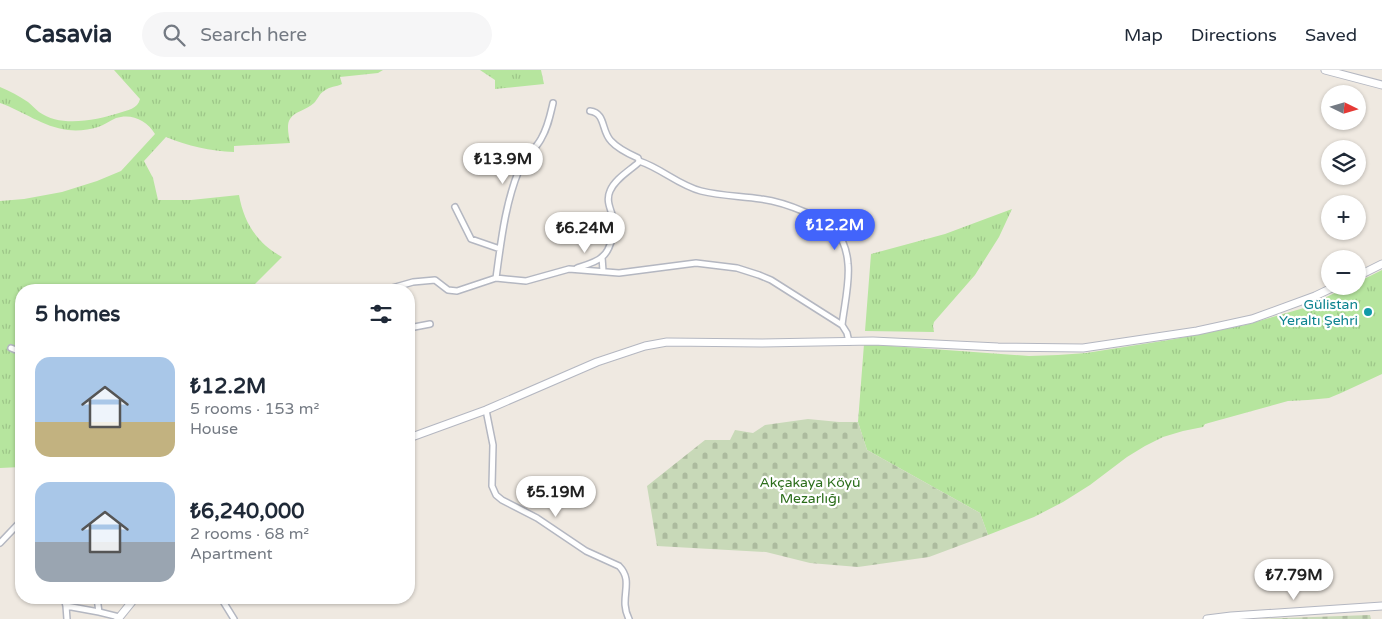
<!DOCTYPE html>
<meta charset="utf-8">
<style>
body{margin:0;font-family:"Varela Round",sans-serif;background:#f6f6f7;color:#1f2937;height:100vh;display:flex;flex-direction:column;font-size:19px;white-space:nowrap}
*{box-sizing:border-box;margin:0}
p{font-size:16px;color:#747a83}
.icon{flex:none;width:28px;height:28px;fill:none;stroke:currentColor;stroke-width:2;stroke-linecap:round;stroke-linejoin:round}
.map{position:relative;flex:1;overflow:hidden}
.sheet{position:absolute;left:15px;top:214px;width:400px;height:320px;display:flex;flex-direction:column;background:#fff;border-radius:20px;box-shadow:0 1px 4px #0004}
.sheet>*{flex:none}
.needle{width:32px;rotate:95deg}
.tools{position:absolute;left:1321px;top:15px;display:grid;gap:10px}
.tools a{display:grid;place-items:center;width:45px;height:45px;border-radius:50%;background:#fff;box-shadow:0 1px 4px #0004;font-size:25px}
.price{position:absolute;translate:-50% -42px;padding:0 11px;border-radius:18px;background:#fff;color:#222;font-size:16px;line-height:32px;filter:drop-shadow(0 1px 2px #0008)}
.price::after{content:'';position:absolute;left:50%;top:30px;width:15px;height:11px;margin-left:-8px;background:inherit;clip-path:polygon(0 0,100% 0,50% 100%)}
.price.current{background:#4264fb;color:#fff}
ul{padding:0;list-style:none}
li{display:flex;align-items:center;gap:15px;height:125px;padding:0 20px}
li span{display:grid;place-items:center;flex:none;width:140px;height:100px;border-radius:15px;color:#555}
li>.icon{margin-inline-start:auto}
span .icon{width:60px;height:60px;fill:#fffc;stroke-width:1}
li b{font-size:21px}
h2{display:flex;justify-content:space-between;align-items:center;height:60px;padding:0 20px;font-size:21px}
header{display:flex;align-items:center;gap:30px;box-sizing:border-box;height:70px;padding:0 25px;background:#fff;border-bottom:1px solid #e0e1e3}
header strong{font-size:24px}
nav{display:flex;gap:28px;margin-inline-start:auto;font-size:18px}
.search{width:350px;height:45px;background:#f6f6f7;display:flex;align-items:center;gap:12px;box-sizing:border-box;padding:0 18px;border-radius:28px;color:#747a83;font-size:19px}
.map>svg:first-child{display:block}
.grass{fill:url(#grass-tufts)}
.cemetery{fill:url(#cemetery-stones)}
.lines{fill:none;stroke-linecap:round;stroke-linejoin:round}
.street-casing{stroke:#b4b7c1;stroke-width:8}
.secondary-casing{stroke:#b4b7c1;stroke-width:9}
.street{stroke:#fff;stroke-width:5}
.secondary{stroke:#fff;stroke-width:7}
.culture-dot{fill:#0f9aa8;stroke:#fff;stroke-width:2}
.labels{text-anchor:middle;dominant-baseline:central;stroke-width:4.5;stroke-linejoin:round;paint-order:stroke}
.culture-label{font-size:14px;fill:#0d838f;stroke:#fff;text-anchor:end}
.park-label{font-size:14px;fill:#2c6e1b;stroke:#fff}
</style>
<header>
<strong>Casavia</strong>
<div class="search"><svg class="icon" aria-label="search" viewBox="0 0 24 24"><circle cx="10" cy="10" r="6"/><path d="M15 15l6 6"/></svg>Search here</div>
<nav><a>Map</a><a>Directions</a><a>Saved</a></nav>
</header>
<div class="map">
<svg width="1382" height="549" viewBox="0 0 1382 549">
<defs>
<pattern id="grass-tufts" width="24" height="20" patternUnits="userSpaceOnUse" patternTransform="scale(1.25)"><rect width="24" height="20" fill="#b6e59e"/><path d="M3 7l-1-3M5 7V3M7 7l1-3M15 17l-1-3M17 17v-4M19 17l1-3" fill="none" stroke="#9dc588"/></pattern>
<pattern id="cemetery-stones" width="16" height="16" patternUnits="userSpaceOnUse" patternTransform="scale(1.25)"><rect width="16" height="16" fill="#c8d9b8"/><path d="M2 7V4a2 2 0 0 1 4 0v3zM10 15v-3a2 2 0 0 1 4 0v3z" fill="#acbb9e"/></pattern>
</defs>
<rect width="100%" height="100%" fill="#efe9e1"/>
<path class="grass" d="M 114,0 L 383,0 L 378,3 L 340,7 L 342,14 C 336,17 330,16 324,21 C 319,24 318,29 314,33 C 307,40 295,41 290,49 C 286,55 289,66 290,73 L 234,76 L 234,82 C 210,81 188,76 166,67 L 144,91 L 153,108 L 158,130 L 191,130 L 239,125 C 244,153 257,173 282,187 L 249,220 L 21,220 L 21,397 L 0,398 L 0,131 L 24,129 L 62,122 L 97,111 L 121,101 L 155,64 C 147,50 131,43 116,48 C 109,51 104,55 98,57 C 89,60 78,61 68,60 C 43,57 23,41 0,33 L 0,17 C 10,21 19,26 28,32 C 32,35 35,39 39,42 C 61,58 96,50 119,43 C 127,40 138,39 140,29 Z
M 480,0 L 541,0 L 544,14 L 495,19 L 495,10 Z
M 1012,139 L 999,167 L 975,205 L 934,252 L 933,256 L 934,262 L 865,261 L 871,184 L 945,164 Z
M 1382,200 L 1382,304 L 1341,323 L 1329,328 L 1308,330 L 1288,331 L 1205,354 L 1203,357 L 1183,361 L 1163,367 L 1145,376 L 1127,387 L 1090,415 L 1063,432 L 1034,447 L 988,465 L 980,443 L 867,380 L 858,352 L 864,274 L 1029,286 L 1058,285 L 1086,283 L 1175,269 L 1245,255 L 1304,238 L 1349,216 L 1358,216 L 1358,212 Z"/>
<path class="cemetery" d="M 808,349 L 839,352 L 858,352 L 867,380 L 980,443 L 988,465 L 929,487 L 858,497 L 810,493 L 766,482 L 657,476 L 647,416 L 705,370 L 730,370 L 735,360 L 753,363 L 765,355 Z
M 1370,545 L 1371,549 L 1258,549 Z"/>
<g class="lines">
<defs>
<path id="street" d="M 639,91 C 661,98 678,115 701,121 C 721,126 741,126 761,129 C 777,131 791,136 805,142 C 831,152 846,165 848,194 C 850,212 844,237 842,255
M 455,137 L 471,169 L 500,179
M 602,187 L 603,201
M 577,198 C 583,196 597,192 602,187 C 611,180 616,158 613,147 C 610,138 606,130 610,121 C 615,109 629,101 638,93 L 639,91 L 638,88 C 629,84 618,79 611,71 C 601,61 606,43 590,41
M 496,208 C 501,172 505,134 519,100 C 524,88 535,80 541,69 C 548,57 550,46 553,33
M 385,220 L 413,212 L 435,210 L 448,220 L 457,221 L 496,208 L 526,211 L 569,199 L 619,203 L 696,193 L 737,198 L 759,205 L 771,210 L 842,255 L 847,263 L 849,272
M 409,258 L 430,254
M 11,278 L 21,282
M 486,340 L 493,375 L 492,416 L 496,425 L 502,430 L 537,448 L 586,481 L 619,496 C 635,512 618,528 629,549
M 0,473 L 21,451
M 64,528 L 66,536 L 67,549
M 97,528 L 99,542
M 221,528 L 234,549
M 66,536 L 99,542 L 119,547"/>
<path id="secondary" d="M 1325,0 L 1382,15
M 1358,206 L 1382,194
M 409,368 L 486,340 L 597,292 L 645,276 L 667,272 L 762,273 L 873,271 L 998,277 L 1083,278 L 1197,261 L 1252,249 L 1315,226 L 1336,216
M 118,549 L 135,528
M 1207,549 L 1231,546 L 1382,536"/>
</defs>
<use href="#street" class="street-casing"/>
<use href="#secondary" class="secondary-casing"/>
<use href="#street" class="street"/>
<use href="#secondary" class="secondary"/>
</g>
<circle class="culture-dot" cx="1368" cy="242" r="5"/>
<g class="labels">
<g class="culture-label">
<text x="1358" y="234">Gülistan<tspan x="1358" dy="16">Yeraltı Şehri</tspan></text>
</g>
<g class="park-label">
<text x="810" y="412">Akçakaya Köyü<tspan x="810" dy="16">Mezarlığı</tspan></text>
</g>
</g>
</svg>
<div class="tools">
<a><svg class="needle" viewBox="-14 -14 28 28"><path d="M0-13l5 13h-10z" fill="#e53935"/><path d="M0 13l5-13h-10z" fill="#747a83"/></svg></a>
<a><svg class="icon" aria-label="layers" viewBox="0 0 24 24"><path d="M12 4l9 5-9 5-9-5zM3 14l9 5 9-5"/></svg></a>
<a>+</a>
<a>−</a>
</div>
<b class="price" style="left:503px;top:115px">₺13.9M</b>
<b class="price current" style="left:835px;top:181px">₺12.2M</b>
<b class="price" style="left:585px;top:184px">₺6.24M</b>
<b class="price" style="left:556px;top:448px">₺5.19M</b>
<b class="price" style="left:1294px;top:531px">₺7.79M</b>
<section class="sheet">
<h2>5 homes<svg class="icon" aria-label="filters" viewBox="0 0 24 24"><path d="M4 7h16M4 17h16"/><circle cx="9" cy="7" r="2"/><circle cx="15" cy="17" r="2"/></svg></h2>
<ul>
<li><span style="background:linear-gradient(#a9c7e8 65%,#c2b280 0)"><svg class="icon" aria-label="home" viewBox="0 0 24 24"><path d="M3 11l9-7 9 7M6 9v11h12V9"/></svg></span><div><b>₺12.2M</b><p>5 rooms · 153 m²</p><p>House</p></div></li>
<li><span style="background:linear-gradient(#a9c7e8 60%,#9aa5b1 0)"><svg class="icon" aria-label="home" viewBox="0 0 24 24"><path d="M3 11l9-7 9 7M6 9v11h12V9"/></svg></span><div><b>₺6,240,000</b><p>2 rooms · 68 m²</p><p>Apartment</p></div></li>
</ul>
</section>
</div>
